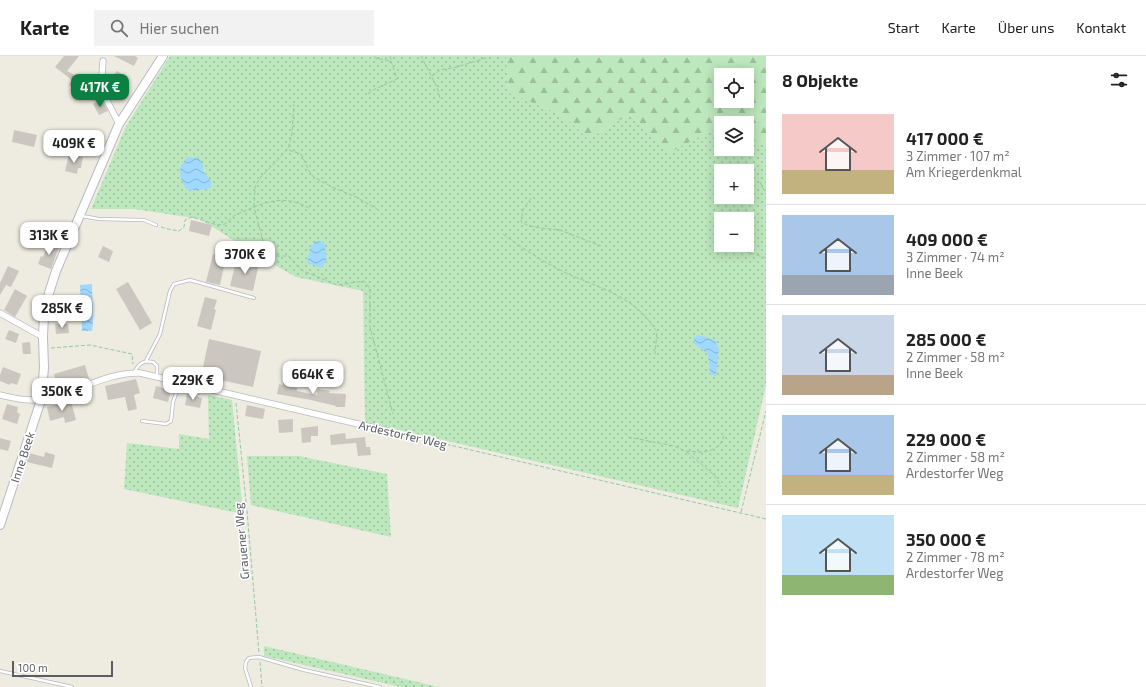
<!DOCTYPE html>
<html lang="de">
<meta charset="utf-8">
<style>
body{margin:0;font-family:"Exo 2",sans-serif;background:#f2f2f2;color:#222;height:100vh;display:flex;flex-direction:column;font-size:15px;white-space:nowrap}
*{box-sizing:border-box;margin:0}
p{font-size:13px;color:#767676}
.icon{flex:none;width:22px;height:22px;fill:none;stroke:currentColor;stroke-width:2;stroke-linecap:round;stroke-linejoin:round}
.map{position:relative;flex:1;overflow:hidden}
.panel{display:flex;flex-direction:column;background:#fff;width:380px}
.panel>*{flex:none}
.controls{position:absolute;left:714px;top:12px;display:grid;gap:8px}
.controls a{display:grid;place-items:center;width:40px;height:40px;border-radius:0px;background:#fff;box-shadow:0 2px 10px #0003;font-size:20px}
.scale{position:absolute;left:12px;bottom:10px;width:101px;box-sizing:border-box;padding-left:4px;border:2px solid #5a5e63;border-top:0;font-size:11px;line-height:14px;white-space:nowrap;color:#5a5e63;-webkit-text-stroke:3px #fff;paint-order:stroke}
.price{position:absolute;translate:-50% -34px;padding:0 9px;border-radius:8px;background:#fff;color:#222;font-size:13px;line-height:26px;filter:drop-shadow(0 1px 2px #0008)}
.price::after{content:'';position:absolute;left:50%;top:24px;width:12px;height:9px;margin-left:-6px;background:inherit;clip-path:polygon(0 0,100% 0,50% 100%)}
.price.selected{background:#0b8043;color:#fff}
ul{padding:0;list-style:none}
li{display:flex;align-items:center;gap:12px;height:100px;padding:0 16px}
li+li{border-top:1px solid #e0e0e0}
li span{display:grid;place-items:center;flex:none;width:112px;height:80px;border-radius:0px;color:#555}
li>.icon{margin-inline-start:auto}
span .icon{width:48px;height:48px;fill:#fffc;stroke-width:1}
li b{font-size:17px}
h2{display:flex;justify-content:space-between;align-items:center;height:48px;padding:0 16px;font-size:17px}
header{display:flex;align-items:center;gap:24px;box-sizing:border-box;height:56px;padding:0 20px;background:#fff;border-bottom:1px solid #e0e0e0}
header strong{font-size:19px}
nav{display:flex;gap:22px;margin-inline-start:auto;font-size:14px}
.search{width:280px;height:36px;background:#f2f2f2;display:flex;align-items:center;gap:10px;box-sizing:border-box;padding:0 14px;border-radius:0px;color:#767676;font-size:15px}
main{display:flex;flex:1;min-height:0}
.map>svg:first-child{display:block}
.grass{fill:url(#grass-dots);fill-rule:evenodd}
.forest{fill:url(#forest-firs);fill-rule:evenodd}
.water{fill:url(#water-waves)}
.building{fill:#cbc7c0}
.lines{fill:none;stroke-linecap:round;stroke-linejoin:round}
.lane-casing{stroke:#b7babf;stroke-width:4}
.street-casing{stroke:#b7babf;stroke-width:7}
.secondary-casing{stroke:#b7bbc1;stroke-width:10}
.path{stroke:#94c9a2;stroke-width:1;stroke-dasharray:4 2;stroke-linecap:butt}
.lane{stroke:#fff;stroke-width:2.5}
.street{stroke:#fff;stroke-width:5.5}
.secondary{stroke:#fff;stroke-width:8}
.labels{text-anchor:middle;dominant-baseline:central;stroke-width:3;stroke-linejoin:round;paint-order:stroke}
.street-label{font-size:12px;fill:#5a5e63;stroke:#fff}
</style>
<header>
<strong>Karte</strong>
<div class="search"><svg class="icon" aria-label="search" viewBox="0 0 24 24"><circle cx="10" cy="10" r="6"/><path d="M15 15l6 6"/></svg>Hier suchen</div>
<nav><a>Start</a><a>Karte</a><a>Über uns</a><a>Kontakt</a></nav>
</header>
<main>
<div class="map">
<svg width="766" height="631" viewBox="0 0 766 631">
<defs>
<pattern id="grass-dots" width="8" height="8" patternUnits="userSpaceOnUse"><rect width="8" height="8" fill="#bde7bc"/><path d="M2 2h.1M6 6h.1" fill="none" stroke="#9dbe9c" stroke-width="1.8" stroke-linecap="round"/></pattern>
<pattern id="forest-firs" width="22" height="20" patternUnits="userSpaceOnUse"><rect width="22" height="20" fill="#bde7bc"/><path d="M5 1l3.5 6h-7zM16 11l3.5 6h-7z" fill="#9dbe9c"/></pattern>
<pattern id="water-waves" width="16" height="10" patternUnits="userSpaceOnUse"><rect width="16" height="10" fill="#a0d9ff"/><path d="M0 5q4-4 8 0t8 0" fill="none" stroke="#85b3d2"/></pattern>
</defs>
<rect width="100%" height="100%" fill="#eeebe1"/>
<path class="grass" d="M 170,0 L 506,0 L 509,37 L 553,55 L 572,67 L 588,83 L 630,58 L 668,96 L 715,73 L 721,75 L 721,93 L 747,93 L 747,83 L 766,89 L 766,329 L 738,452 L 365,366 L 363,235 L 296,221 L 262,202 L 200,163 L 134,153 L 91,153 L 125,72 ZM 721,115 L 747,115 L 747,141 L 721,141 ZM 721,163 L 747,163 L 747,189 L 721,189 Z
M 208,339 L 232,344 L 243,458 L 124,433 L 127,387 L 179,393 L 179,378 L 209,383 Z
M 247,400 L 299,400 L 387,418 L 391,481 L 251,449 Z
M 264,590 L 439,631 L 401,631 L 264,600 Z"/>
<path class="forest" d="M 506,0 L 766,0 L 766,89 L 747,83 L 747,67 L 721,67 L 721,75 L 715,73 L 668,97 C 654,85 644,70 630,58 L 588,83 L 572,67 L 553,55 L 509,37 ZM 721,19 L 747,19 L 747,45 L 721,45 Z"/>
<path class="water" d="M 188,101 L 198,102 L 203,108 L 203,115 L 211,125 L 211,132 L 199,134 L 187,134 C 179,122 176,112 188,101 Z
M 316,185 L 324,185 C 325,190 327,201 326,206 L 321,212 L 307,207 L 310,191 Z
M 92,228 L 93,267 L 92,275 L 82,275 L 80,229 Z
M 698,279 L 715,284 L 719,293 L 716,320 L 710,319 L 708,298 L 694,288 L 694,282 Z"/>
<path class="building" d="M 64,0 L 79,0 L 67,15 L 88,26 L 83,36 L 69,29 L 72,24 L 55,11 Z
M 114,0 L 135,0 L 138,2 L 134,10 Z
M 117,15 L 126,21 L 116,34 L 108,27 Z
M 102,44 L 108,55 L 99,59 L 93,48 Z
M 14,74 L 37,79 L 34,91 L 12,86 Z
M 69,98 L 83,101 L 81,112 L 78,112 L 77,118 L 65,115 Z
M 191,164 L 212,169 L 209,180 L 189,175 Z
M 47,167 L 58,171 L 54,183 L 43,178 Z
M 49,187 L 59,191 L 51,213 L 38,208 L 41,200 L 43,201 Z
M 103,190 L 113,195 L 109,206 L 98,201 Z
M 213,198 L 226,201 L 220,229 L 206,226 Z
M 237,202 L 259,207 L 253,235 L 230,230 Z
M 8,210 L 19,215 L 11,231 L 6,229 L 0,239 L 0,227 Z
M 128,226 L 152,267 L 140,274 L 116,233 Z
M 15,233 L 27,240 L 15,261 L 4,254 Z
M 61,241 L 73,244 L 70,252 L 59,249 Z
M 205,241 L 217,244 L 214,253 L 216,254 L 211,274 L 197,270 Z
M 55,268 L 68,268 L 69,277 L 56,278 Z
M 9,274 L 19,278 L 16,287 L 5,283 Z
M 209,283 L 261,295 L 253,331 L 201,320 Z
M 30,286 L 31,298 L 23,298 L 22,287 Z
M 85,309 L 89,323 L 58,332 L 54,318 Z
M 3,311 L 21,318 L 17,329 L 11,327 L 10,329 L 0,325 L 0,319 Z
M 136,323 L 140,337 L 134,339 L 137,353 L 128,355 L 125,341 L 108,344 L 105,330 Z
M 284,323 L 294,325 L 292,331 L 297,332 L 297,335 L 317,339 L 318,333 L 330,335 L 329,337 L 346,338 L 345,351 L 335,351 L 336,350 L 311,344 L 277,338 L 279,328 L 283,329 Z
M 156,330 L 171,334 L 168,346 L 153,342 Z
M 187,338 L 202,342 L 200,352 L 185,349 Z
M 71,345 L 76,364 L 65,367 L 64,361 L 50,365 L 47,351 Z
M 7,348 L 18,351 L 17,356 L 20,358 L 17,368 L 2,363 Z
M 247,349 L 265,353 L 263,363 L 245,360 Z
M 293,363 L 293,376 L 279,377 L 278,364 Z
M 318,370 L 318,380 L 311,380 L 311,386 L 302,387 L 301,372 Z
M 345,377 L 346,383 L 365,381 L 366,391 L 370,391 L 371,399 L 358,400 L 356,387 L 331,389 L 330,379 Z
M 0,382 L 11,385 L 8,395 L 0,393 Z
M 45,396 L 55,399 L 52,412 L 27,406 L 29,397 L 44,401 Z"/>
<g class="lines">
<defs>
<path id="lane" d="M 82,160 L 99,163 L 144,164 L 156,169
M 146,305 L 160,278 L 170,235 L 174,228 L 190,224 L 254,242
M 134,317 C 139,307 143,304 153,306 L 157,310 L 157,320
M 142,365 L 166,368 L 171,365 L 173,346 L 180,326
M 0,615 L 72,631
M 251,631 L 245,612 L 246,606 L 249,602 L 259,601 L 304,614 L 380,631"/>
<path id="street" d="M 103,5 L 101,33 L 119,68
M 0,257 L 43,281
M 0,339 C 14,342 28,346 43,343 C 75,338 106,316 140,317 L 388,375"/>
<path id="secondary" d="M 0,469 L 41,344 L 44,312 L 43,281 L 44,258 L 49,237 L 56,215 L 119,68 L 163,0"/>
</defs>
<use href="#lane" class="lane-casing"/>
<use href="#street" class="street-casing"/>
<use href="#secondary" class="secondary-casing"/>
<path class="path" d="M 390,0 L 391,5
M 421,0 L 437,31 L 440,42
M 432,20 L 440,14 L 457,11 L 486,2 L 486,0
M 368,38 L 373,34 L 397,23 L 391,5 L 375,2 L 374,0
M 289,94 L 301,98 L 309,115 L 314,121 L 332,131 L 356,141 L 377,153
M 760,126 L 766,138
M 531,142 L 523,154 L 521,166 L 529,170 L 541,172 L 560,174 L 601,190
M 309,152 C 289,141 275,143 254,151 L 264,189 L 273,200 L 289,200 L 301,214 L 337,229 L 364,225 L 370,232 L 370,271 L 393,358
M 161,171 L 168,173 L 179,175 L 184,171 L 185,164 L 192,161 L 217,169 L 225,168 L 235,159 L 254,151 L 255,131 L 260,122 L 288,93 L 292,78 L 294,48
M 503,178 C 521,191 540,204 560,214 C 588,228 622,236 644,259 C 649,264 653,270 657,276 L 655,298
M 728,190 L 766,202
M 51,292 L 90,289 L 132,298 L 133,308
M 236,347 L 247,455 L 259,597
M 394,376 L 766,463
M 628,381 L 674,390 L 685,395 L 700,396 L 709,395 L 719,390 L 724,380
M 687,396 L 715,420 L 721,431
M 741,456 L 766,355
M 260,606 L 262,631"/>
<use href="#lane" class="lane"/>
<use href="#street" class="street"/>
<use href="#secondary" class="secondary"/>
</g>
<g class="labels">
<g class="street-label">
<text transform="translate(403 378) rotate(13)">Ardestorfer Weg</text>
<text transform="translate(22 401) rotate(-72)">Inne Beek</text>
<text transform="translate(241 485) rotate(-95)">Grauener Weg</text>
</g>
</g>
</svg>
<div class="controls">
<a><svg class="icon" aria-label="locate" viewBox="0 0 24 24"><circle cx="12" cy="12" r="6"/><path d="M12 2v4M12 18v4M2 12h4M18 12h4"/></svg></a>
<a><svg class="icon" aria-label="layers" viewBox="0 0 24 24"><path d="M12 4l9 5-9 5-9-5zM3 14l9 5 9-5"/></svg></a>
<a>+</a>
<a>−</a>
</div>
<div class="scale">100 m</div>
<b class="price selected" style="left:100px;top:52px">417K €</b>
<b class="price" style="left:74px;top:108px">409K €</b>
<b class="price" style="left:49px;top:200px">313K €</b>
<b class="price" style="left:245px;top:219px">370K €</b>
<b class="price" style="left:62px;top:273px">285K €</b>
<b class="price" style="left:313px;top:339px">664K €</b>
<b class="price" style="left:193px;top:345px">229K €</b>
<b class="price" style="left:62px;top:356px">350K €</b>
</div>
<section class="panel">
<h2>8 Objekte<svg class="icon" aria-label="filters" viewBox="0 0 24 24"><path d="M4 7h16M4 17h16"/><circle cx="9" cy="7" r="2"/><circle cx="15" cy="17" r="2"/></svg></h2>
<ul>
<li><span style="background:linear-gradient(#f6c9c9 70%,#c2b280 0)"><svg class="icon" aria-label="home" viewBox="0 0 24 24"><path d="M3 11l9-7 9 7M6 9v11h12V9"/></svg></span><div><b>417 000 €</b><p>3 Zimmer · 107 m²</p><p>Am Kriegerdenkmal</p></div></li>
<li><span style="background:linear-gradient(#a9c7e8 75%,#9aa5b1 0)"><svg class="icon" aria-label="home" viewBox="0 0 24 24"><path d="M3 11l9-7 9 7M6 9v11h12V9"/></svg></span><div><b>409 000 €</b><p>3 Zimmer · 74 m²</p><p>Inne Beek</p></div></li>
<li><span style="background:linear-gradient(#c9d6e8 75%,#b9a48a 0)"><svg class="icon" aria-label="home" viewBox="0 0 24 24"><path d="M3 11l9-7 9 7M6 9v11h12V9"/></svg></span><div><b>285 000 €</b><p>2 Zimmer · 58 m²</p><p>Inne Beek</p></div></li>
<li><span style="background:linear-gradient(#a9c7e8 75%,#c2b280 0)"><svg class="icon" aria-label="home" viewBox="0 0 24 24"><path d="M3 11l9-7 9 7M6 9v11h12V9"/></svg></span><div><b>229 000 €</b><p>2 Zimmer · 58 m²</p><p>Ardestorfer Weg</p></div></li>
<li><span style="background:linear-gradient(#bfe0f5 75%,#8fb573 0)"><svg class="icon" aria-label="home" viewBox="0 0 24 24"><path d="M3 11l9-7 9 7M6 9v11h12V9"/></svg></span><div><b>350 000 €</b><p>2 Zimmer · 78 m²</p><p>Ardestorfer Weg</p></div></li>
</ul>
</section>
</main>
